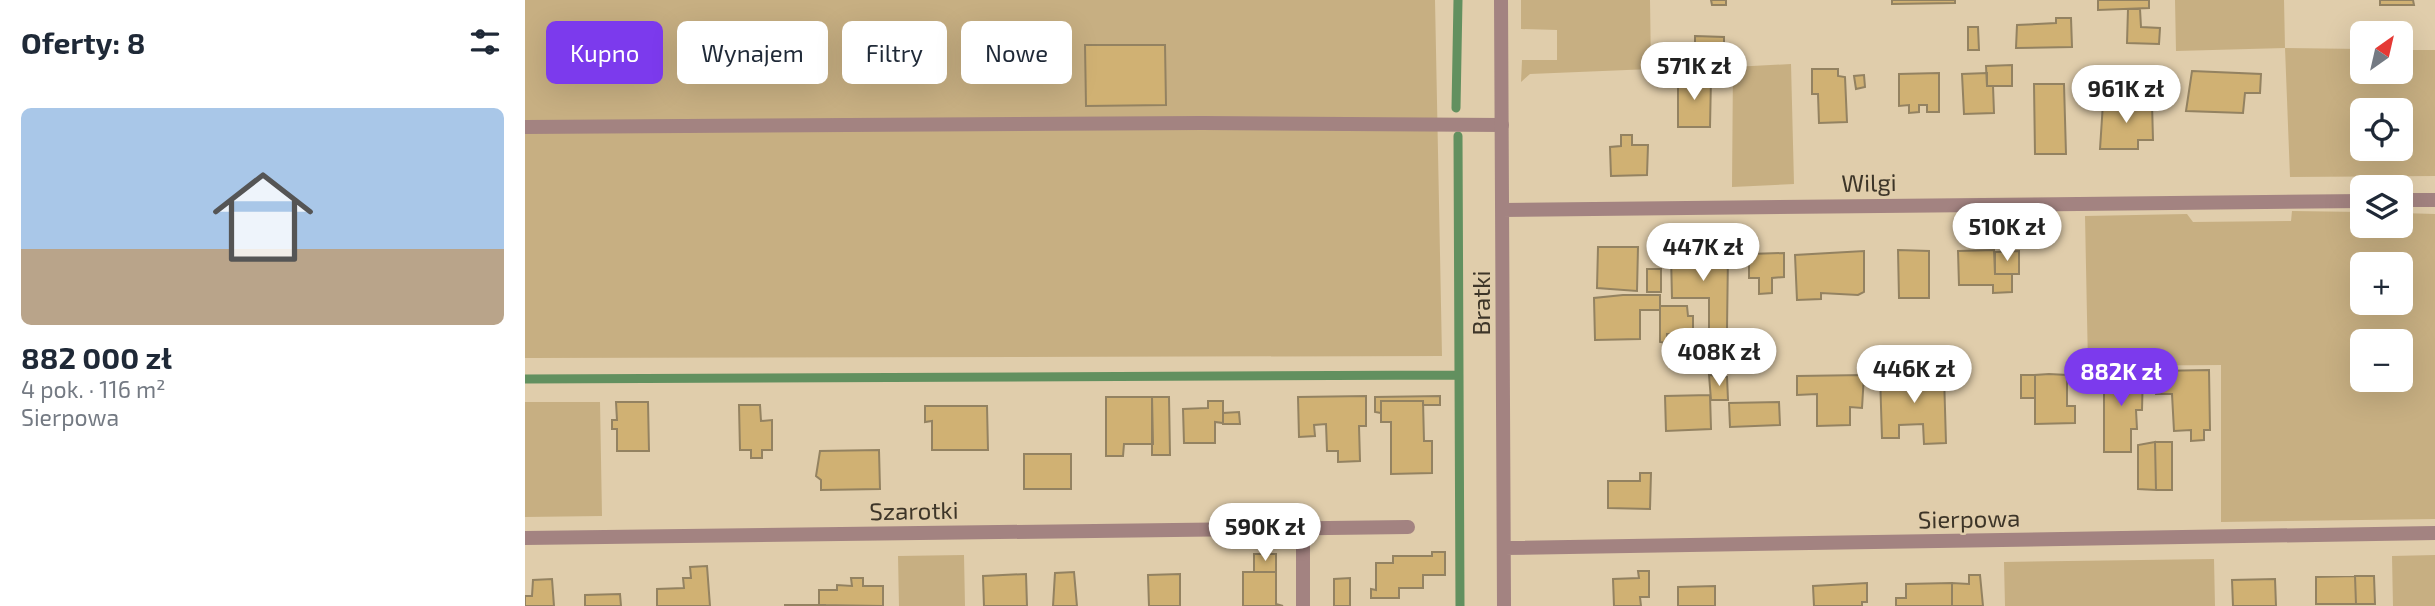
<!DOCTYPE html>
<html lang="pl">
<meta charset="utf-8">
<style>
body{margin:0;font-family:"Exo 2",sans-serif;background:#f2f2f3;color:#1f2937;height:100vh;display:flex;flex-direction:column;font-size:26px;white-space:nowrap}
*{box-sizing:border-box;margin:0}
p{font-size:23px;color:#747a83}
.icon{flex:none;width:38px;height:38px;fill:none;stroke:currentColor;stroke-width:2;stroke-linecap:round;stroke-linejoin:round}
.map{position:relative;flex:1;overflow:hidden}
.side{display:flex;flex-direction:column;background:#fff;width:525px}
.side>*{flex:none}
.banner{position:absolute;left:21px;top:21px;width:665px;height:63px;display:flex;gap:14px}
.needle{width:46px;rotate:34deg}
.buttons{position:absolute;left:1825px;top:21px;display:grid;gap:14px}
.buttons a{display:grid;place-items:center;width:63px;height:63px;border-radius:10px;background:#fff;box-shadow:0 7px 28px #0002;font-size:35px}
.price{position:absolute;translate:-50% -60px;padding:0 16px;border-radius:24px;background:#fff;color:#222;font-size:23px;line-height:46px;filter:drop-shadow(0 2px 4px #0008)}
.price::after{content:'';position:absolute;left:50%;top:42px;width:21px;height:16px;margin-left:-10px;background:inherit;clip-path:polygon(0 0,100% 0,50% 100%)}
.price.current{background:#7c3aed;color:#fff}
ul{padding:0;list-style:none}
li{display:grid;align-content:center;gap:14px;height:371px;padding:0 21px}
li+li{border-top:2px solid #e0e1e3}
li span{display:grid;place-items:center;height:217px;border-radius:10px;color:#555}
li>.icon{margin-inline-start:auto}
span .icon{width:126px;height:126px;fill:#fffc;stroke-width:1}
li b{font-size:30px}
h2{display:flex;justify-content:space-between;align-items:center;height:84px;padding:0 21px;font-size:30px}
.pill{padding:0 24px;border-radius:10px;background:#fff;box-shadow:0 7px 28px #0002;font-size:24px;line-height:63px}
.pill.current{background:#7c3aed;color:#fff}
main{display:flex;flex:1;min-height:0}
.map>svg:first-child{display:block}
.green{fill:#c7af82;fill-rule:evenodd}
.lines{fill:none;stroke-linecap:round;stroke-linejoin:round}
.stream{stroke:#62905f;stroke-width:9}
.building{fill:#d0b173;stroke:#938261;stroke-width:2}
.lane{stroke:#a38381;stroke-width:14}
.street{stroke:#a38381;stroke-width:14}
.labels{text-anchor:middle;dominant-baseline:central;stroke-width:5;stroke-linejoin:round;paint-order:stroke}
.street-label{font-size:24px;fill:#3d3528;stroke:#e0cdab}
</style>
<main>
<section class="side">
<h2>Oferty: 8<svg class="icon" aria-label="filters" viewBox="0 0 24 24"><path d="M4 7h16M4 17h16"/><circle cx="9" cy="7" r="2"/><circle cx="15" cy="17" r="2"/></svg></h2>
<ul>
<li><span style="background:linear-gradient(#a9c7e8 65%,#b9a48a 0)"><svg class="icon" aria-label="home" viewBox="0 0 24 24"><path d="M3 11l9-7 9 7M6 9v11h12V9"/></svg></span><div><b>882 000 zł</b><p>4 pok. · 116 m²</p><p>Sierpowa</p></div></li>
</ul>
</section>
<div class="map">
<svg width="1910" height="606" viewBox="0 0 1910 606">
<rect width="100%" height="100%" fill="#e0cdab"/>
<path class="green" d="M 0,0 L 910,0 L 917,356 L 0,358 Z
M 996,0 L 1125,0 L 1126,69 L 1005,74 L 996,82 L 997,60 L 1032,60 L 1032,30 L 996,29 Z
M 1650,0 L 1759,0 L 1760,48 L 1837,49 L 1838,72 L 1876,72 L 1876,50 L 1910,50 L 1910,176 L 1765,177 L 1760,48 L 1651,51 ZM 1838,110 L 1876,110 L 1876,149 L 1838,149 Z
M 1266,64 L 1269,184 L 1207,187 L 1208,67 Z
M 1767,211 L 1837,212 L 1838,226 L 1876,226 L 1876,213 L 1910,214 L 1910,519 L 1696,522 L 1696,365 L 1563,366 L 1560,216 L 1662,214 L 1668,222 L 1766,221 ZM 1838,264 L 1876,264 L 1876,303 L 1838,303 ZM 1838,341 L 1876,341 L 1876,380 L 1838,380 Z
M 0,402 L 75,402 L 77,516 L 0,517 Z
M 439,555 L 440,606 L 374,606 L 373,556 Z
M 1910,555 L 1910,606 L 1868,606 L 1867,556 Z
M 1689,559 L 1690,606 L 1480,606 L 1479,562 Z"/>
<g class="lines">
<path class="stream" d="M 931,108 L 933,0
M 934,375 L 935,606
M 0,379 L 934,375 L 933,136"/>
</g>
<path class="building" d="M 1186,0 L 1201,0 L 1201,5 L 1187,5 Z
M 1367,0 L 1430,0 L 1430,3 L 1367,4 Z
M 1573,0 L 1624,0 L 1624,8 L 1573,10 Z
M 1855,0 L 1888,0 L 1889,5 L 1855,5 Z
M 1603,9 L 1615,9 L 1616,27 L 1635,28 L 1634,44 L 1602,43 Z
M 1531,18 L 1546,18 L 1547,47 L 1491,48 L 1492,25 L 1531,23 Z
M 1443,27 L 1453,27 L 1454,50 L 1443,50 Z
M 1170,36 L 1199,37 L 1199,53 L 1170,53 Z
M 560,45 L 640,45 L 641,105 L 561,106 Z
M 1487,65 L 1487,86 L 1462,86 L 1461,66 Z
M 1287,69 L 1313,69 L 1313,76 L 1320,77 L 1322,122 L 1294,123 L 1293,94 L 1287,94 Z
M 1667,71 L 1736,74 L 1735,93 L 1720,93 L 1718,113 L 1661,111 Z
M 1414,73 L 1414,112 L 1402,112 L 1402,105 L 1394,105 L 1394,112 L 1384,113 L 1384,105 L 1374,106 L 1374,74 Z
M 1462,73 L 1462,86 L 1468,86 L 1469,113 L 1439,114 L 1437,74 Z
M 1339,75 L 1340,87 L 1331,89 L 1329,76 Z
M 1153,78 L 1186,78 L 1185,127 L 1153,127 Z
M 1509,84 L 1539,84 L 1541,154 L 1510,154 Z
M 1578,103 L 1627,103 L 1628,140 L 1613,140 L 1613,149 L 1575,149 Z
M 1096,135 L 1107,135 L 1107,145 L 1123,145 L 1122,175 L 1086,176 L 1085,147 L 1096,146 Z
M 1073,247 L 1113,247 L 1112,291 L 1072,288 Z
M 1373,250 L 1404,251 L 1404,298 L 1374,298 Z
M 1469,250 L 1470,274 L 1487,274 L 1487,292 L 1468,293 L 1468,285 L 1434,285 L 1433,251 Z
M 1339,251 L 1339,292 L 1333,295 L 1296,293 L 1296,299 L 1272,300 L 1270,255 Z
M 1494,251 L 1494,274 L 1470,274 L 1470,252 Z
M 1259,253 L 1259,277 L 1247,278 L 1247,293 L 1234,294 L 1234,278 L 1224,278 L 1224,254 Z
M 1203,254 L 1202,329 L 1184,329 L 1184,298 L 1147,298 L 1146,255 Z
M 1122,269 L 1136,269 L 1136,292 L 1122,292 Z
M 1098,295 L 1135,295 L 1135,310 L 1115,310 L 1115,339 L 1070,340 L 1069,298 Z
M 1135,306 L 1162,306 L 1163,316 L 1168,316 L 1168,334 L 1142,334 L 1142,343 L 1135,342 Z
M 1684,370 L 1685,430 L 1679,430 L 1679,440 L 1666,441 L 1666,430 L 1649,431 L 1647,394 L 1631,394 L 1631,371 Z
M 1579,371 L 1618,371 L 1617,410 L 1611,410 L 1612,429 L 1606,429 L 1606,452 L 1579,452 Z
M 1524,374 L 1542,375 L 1542,406 L 1550,406 L 1550,423 L 1510,424 L 1510,375 Z
M 1184,375 L 1202,377 L 1203,400 L 1186,400 Z
M 1339,375 L 1337,408 L 1325,407 L 1325,425 L 1292,426 L 1292,394 L 1272,395 L 1272,376 Z
M 1355,375 L 1419,375 L 1421,443 L 1399,444 L 1398,424 L 1374,425 L 1374,438 L 1357,438 Z
M 1496,375 L 1510,375 L 1510,398 L 1496,398 Z
M 1185,395 L 1186,429 L 1141,431 L 1140,396 Z
M 841,396 L 841,426 L 834,426 L 835,461 L 813,462 L 813,451 L 802,451 L 801,424 L 789,425 L 790,436 L 774,437 L 773,397 Z
M 915,396 L 915,405 L 898,405 L 898,401 L 856,401 L 856,413 L 850,412 L 850,397 Z
M 581,397 L 627,397 L 628,444 L 599,444 L 598,456 L 581,456 Z
M 627,397 L 644,397 L 645,455 L 627,455 Z
M 683,401 L 698,401 L 698,423 L 690,422 L 690,443 L 659,443 L 658,409 L 683,408 Z
M 856,401 L 898,401 L 899,441 L 907,441 L 907,473 L 866,474 L 866,422 L 856,422 Z
M 91,402 L 123,402 L 124,451 L 92,451 L 92,429 L 87,429 L 87,420 L 92,420 Z
M 1254,402 L 1255,425 L 1205,427 L 1204,403 Z
M 214,405 L 235,405 L 236,421 L 247,420 L 247,450 L 237,450 L 237,458 L 226,458 L 226,450 L 215,450 Z
M 400,406 L 462,406 L 463,450 L 407,450 L 407,421 L 400,422 Z
M 714,412 L 715,424 L 698,424 L 698,413 Z
M 1630,442 L 1647,442 L 1647,490 L 1631,490 Z
M 1630,442 L 1631,490 L 1613,489 L 1613,445 Z
M 354,450 L 355,489 L 296,490 L 296,480 L 291,476 L 295,451 Z
M 499,454 L 546,454 L 546,489 L 499,489 Z
M 1115,473 L 1126,473 L 1125,509 L 1083,508 L 1083,481 L 1115,481 Z
M 907,552 L 920,552 L 920,575 L 898,575 L 898,588 L 874,588 L 874,598 L 846,598 L 846,589 L 851,590 L 851,563 L 868,563 L 868,556 L 907,556 Z
M 729,554 L 751,554 L 751,572 L 729,572 Z
M 182,566 L 185,606 L 132,606 L 132,589 L 159,588 L 158,578 L 166,578 L 165,567 Z
M 1113,571 L 1124,571 L 1124,597 L 1115,597 L 1116,606 L 1089,606 L 1088,579 L 1114,578 Z
M 549,572 L 552,606 L 528,606 L 530,573 Z
M 718,572 L 751,572 L 751,604 L 758,606 L 718,606 Z
M 501,574 L 502,606 L 459,606 L 458,576 Z
M 655,574 L 655,606 L 624,606 L 623,575 Z
M 1444,575 L 1455,575 L 1458,606 L 1427,606 L 1427,583 L 1444,584 Z
M 1830,576 L 1831,604 L 1791,604 L 1791,577 Z
M 1830,576 L 1849,576 L 1850,604 L 1831,604 Z
M 326,578 L 338,578 L 338,586 L 358,586 L 358,606 L 294,605 L 294,590 L 312,590 L 312,585 L 327,586 Z
M 825,578 L 825,606 L 809,606 L 809,579 Z
M 27,579 L 29,606 L 0,606 L 0,596 L 7,596 L 8,580 Z
M 1750,579 L 1751,606 L 1708,606 L 1707,580 Z
M 1342,583 L 1342,602 L 1337,602 L 1337,606 L 1289,606 L 1288,586 Z
M 1427,583 L 1427,606 L 1371,606 L 1371,598 L 1381,598 L 1381,584 Z
M 1190,586 L 1190,606 L 1153,606 L 1153,587 Z
M 95,594 L 96,606 L 60,606 L 60,595 Z
M 260,605 L 300,605 L 300,606 L 260,606 Z"/>
<g class="lines">
<path class="lane" d="M 0,127 L 677,123 L 977,125"/>
<path class="street" d="M 976,0 L 979,606
M 1876,200 L 1910,200
M 977,210 L 1838,201
M 778,528 L 778,606
M 0,538 L 883,527
M 979,548 L 1910,533"/>
</g>
<g class="labels">
<g class="street-label">
<text transform="translate(1344 182) rotate(-1)">Wilgi</text>
<text transform="translate(955 303) rotate(-90)">Bratki</text>
<text transform="translate(389 510) rotate(-1)">Szarotki</text>
<text transform="translate(1444 518) rotate(-1)">Sierpowa</text>
</g>
</g>
</svg>
<div class="buttons">
<a><svg class="needle" viewBox="-14 -14 28 28"><path d="M0-13l5 13h-10z" fill="#e53935"/><path d="M0 13l5-13h-10z" fill="#747a83"/></svg></a>
<a><svg class="icon" aria-label="locate" viewBox="0 0 24 24"><circle cx="12" cy="12" r="6"/><path d="M12 2v4M12 18v4M2 12h4M18 12h4"/></svg></a>
<a><svg class="icon" aria-label="layers" viewBox="0 0 24 24"><path d="M12 4l9 5-9 5-9-5zM3 14l9 5 9-5"/></svg></a>
<a>+</a>
<a>−</a>
</div>
<b class="price" style="left:1169px;top:102px">571K zł</b>
<b class="price" style="left:1601px;top:125px">961K zł</b>
<b class="price" style="left:1482px;top:263px">510K zł</b>
<b class="price" style="left:1178px;top:283px">447K zł</b>
<b class="price" style="left:1194px;top:388px">408K zł</b>
<b class="price" style="left:1389px;top:405px">446K zł</b>
<b class="price current" style="left:1596px;top:408px">882K zł</b>
<b class="price" style="left:740px;top:563px">590K zł</b>
<div class="banner">
<a class="pill current">Kupno</a>
<a class="pill">Wynajem</a>
<a class="pill">Filtry</a>
<a class="pill">Nowe</a>
</div>
</div>
</main>
